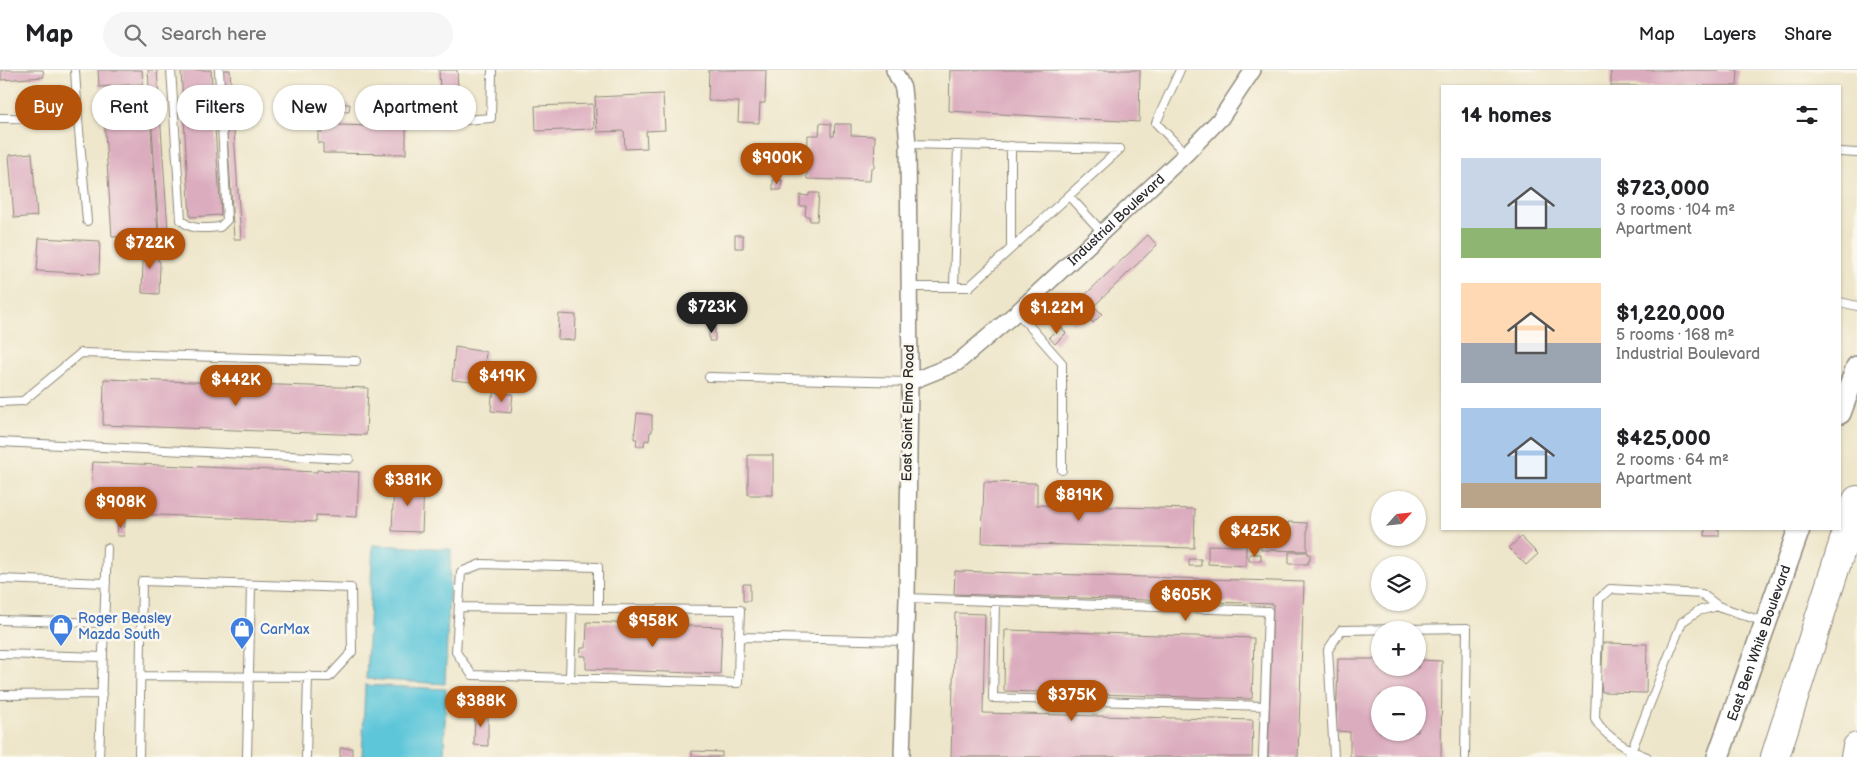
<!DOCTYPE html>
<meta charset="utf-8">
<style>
body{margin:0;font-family:"Balsamiq Sans",sans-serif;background:#f6f6f6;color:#202124;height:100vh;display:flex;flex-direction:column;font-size:19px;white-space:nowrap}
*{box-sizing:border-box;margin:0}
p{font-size:16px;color:#757577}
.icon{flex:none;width:28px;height:28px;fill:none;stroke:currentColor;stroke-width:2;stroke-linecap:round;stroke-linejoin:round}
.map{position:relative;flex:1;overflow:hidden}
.side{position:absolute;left:1441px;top:15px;width:400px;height:445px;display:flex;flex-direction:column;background:#fff;border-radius:0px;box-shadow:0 1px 4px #0004}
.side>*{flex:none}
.banner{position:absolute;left:15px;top:15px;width:475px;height:45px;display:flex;gap:10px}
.needle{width:32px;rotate:63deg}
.tools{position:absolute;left:1371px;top:421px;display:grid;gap:10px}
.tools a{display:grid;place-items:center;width:55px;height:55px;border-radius:50%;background:#fff;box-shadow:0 1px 4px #0004;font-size:25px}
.price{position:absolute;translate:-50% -42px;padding:0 11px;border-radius:18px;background:#b45309;color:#fff;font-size:16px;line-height:32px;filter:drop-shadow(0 1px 2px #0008)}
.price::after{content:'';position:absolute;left:50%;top:30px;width:15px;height:11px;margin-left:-8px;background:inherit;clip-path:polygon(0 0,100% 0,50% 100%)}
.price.on{background:#222;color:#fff}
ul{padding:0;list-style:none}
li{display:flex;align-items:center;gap:15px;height:125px;padding:0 20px}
li span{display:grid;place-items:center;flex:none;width:140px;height:100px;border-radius:0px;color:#555}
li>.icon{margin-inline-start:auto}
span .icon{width:60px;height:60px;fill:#fffc;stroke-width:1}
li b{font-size:21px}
h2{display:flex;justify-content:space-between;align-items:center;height:60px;padding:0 20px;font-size:21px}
.tag{padding:0 18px;border-radius:22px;background:#fff;box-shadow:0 1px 4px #0004;font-size:18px;line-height:45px}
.tag.on{background:#b45309;color:#fff}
header{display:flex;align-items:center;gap:30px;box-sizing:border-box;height:70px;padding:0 25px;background:#fff;border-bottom:1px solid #e0e0e0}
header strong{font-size:24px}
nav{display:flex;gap:28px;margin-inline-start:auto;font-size:18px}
.search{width:350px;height:45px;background:#f6f6f6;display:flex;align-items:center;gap:12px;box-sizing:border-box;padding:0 18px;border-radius:28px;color:#757577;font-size:19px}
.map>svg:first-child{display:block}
.water{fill:#5dc6d9;stroke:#447882}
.building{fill:#dbabbe;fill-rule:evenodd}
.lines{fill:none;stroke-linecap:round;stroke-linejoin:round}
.lane-casing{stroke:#8c887a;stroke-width:10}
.street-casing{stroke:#8c887a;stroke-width:18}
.secondary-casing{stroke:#8c887a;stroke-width:24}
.highway-casing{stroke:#8c887a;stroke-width:30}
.lane{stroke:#fff;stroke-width:8}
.street{stroke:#fff;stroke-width:15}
.secondary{stroke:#fff;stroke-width:21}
.highway{stroke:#fff;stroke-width:28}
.labels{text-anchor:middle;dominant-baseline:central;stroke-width:5;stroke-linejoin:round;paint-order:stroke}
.street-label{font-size:14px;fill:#2b2b2b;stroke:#fbf7ec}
.shop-label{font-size:14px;fill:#366cbe;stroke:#fbf7ec;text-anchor:start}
</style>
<header>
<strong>Map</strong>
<div class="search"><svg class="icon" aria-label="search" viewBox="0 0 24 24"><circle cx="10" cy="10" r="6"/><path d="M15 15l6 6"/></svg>Search here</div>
<nav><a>Map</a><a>Layers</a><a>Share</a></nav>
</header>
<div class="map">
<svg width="1857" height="687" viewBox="0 0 1857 687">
<rect width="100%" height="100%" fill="#fbf7ec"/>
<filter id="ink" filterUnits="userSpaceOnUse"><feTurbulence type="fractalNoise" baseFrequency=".02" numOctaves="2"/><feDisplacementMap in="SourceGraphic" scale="10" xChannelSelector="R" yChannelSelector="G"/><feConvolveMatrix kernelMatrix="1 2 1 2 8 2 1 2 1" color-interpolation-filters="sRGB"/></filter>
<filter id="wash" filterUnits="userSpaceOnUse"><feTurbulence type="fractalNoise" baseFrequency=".0096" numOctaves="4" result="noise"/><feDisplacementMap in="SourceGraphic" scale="20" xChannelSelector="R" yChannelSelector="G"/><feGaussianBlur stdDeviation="1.12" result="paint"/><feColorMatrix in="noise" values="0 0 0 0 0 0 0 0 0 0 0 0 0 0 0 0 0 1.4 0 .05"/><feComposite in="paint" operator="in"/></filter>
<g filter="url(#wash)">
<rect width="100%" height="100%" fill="#eee6ca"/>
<path class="water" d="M 373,475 L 451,479 L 445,614 L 366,609 Z
M 365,615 L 446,619 L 444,687 L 362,687 Z"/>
<g id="blocks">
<path class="building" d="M 1,0 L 43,0 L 44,7 L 1,10 Z
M 98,0 L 142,0 L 143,14 L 99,17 Z
M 148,0 L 157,0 L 168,160 L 159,161 Z
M 181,0 L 211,0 L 221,145 L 190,147 Z
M 223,0 L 230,0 L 241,169 L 234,169 Z
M 439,0 L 457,0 L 458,21 L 440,21 Z
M 709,0 L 766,0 L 765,33 L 760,33 L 759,53 L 738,52 L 739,32 L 708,31 Z
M 950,0 L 1140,0 L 1139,52 L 949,41 Z
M 1611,0 L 1738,0 L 1737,16 L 1611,16 Z
M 663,24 L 665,60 L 646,61 L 647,78 L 625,79 L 624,61 L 597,62 L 595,27 Z
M 149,30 L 158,165 L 112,167 L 103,32 Z
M 334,34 L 350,34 L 349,42 L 334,41 Z
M 593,34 L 594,59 L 536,61 L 535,36 Z
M 324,48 L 339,49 L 339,55 L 406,57 L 406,84 L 323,83 L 323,73 L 318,73 L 318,62 L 322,62 Z
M 820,53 L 831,54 L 831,66 L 834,66 L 835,54 L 851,54 L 851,65 L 875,66 L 874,98 L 871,98 L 870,111 L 807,109 L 808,65 L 819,65 Z
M 32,83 L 37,146 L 14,148 L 9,85 Z
M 773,110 L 782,110 L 781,120 L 773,120 Z
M 809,123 L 819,123 L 817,151 L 810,151 L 809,146 L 805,146 L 806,136 L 800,136 L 800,125 L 809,126 Z
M 735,165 L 743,165 L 743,178 L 735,178 Z
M 1148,165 L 1157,175 L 1094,236 L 1102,244 L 1093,253 L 1085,244 L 1074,254 L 1065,244 Z
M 39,168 L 100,171 L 99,204 L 37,201 Z
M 141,176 L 158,177 L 158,191 L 160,191 L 159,224 L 142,223 L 143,190 L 140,190 Z
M 559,244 L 576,245 L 575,270 L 558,269 Z
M 1060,256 L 1066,263 L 1055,274 L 1049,267 Z
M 709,257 L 715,257 L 715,271 L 709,271 Z
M 455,277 L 486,282 L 483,313 L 452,310 Z
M 104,309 L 368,318 L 366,365 L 103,355 Z
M 494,323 L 513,324 L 511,343 L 491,341 L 492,326 L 494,326 Z
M 637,343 L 652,345 L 652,362 L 650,362 L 649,371 L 645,370 L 644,376 L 636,376 L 637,369 L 634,369 Z
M 748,385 L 773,385 L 773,425 L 748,425 Z
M 93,392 L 317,402 L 317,400 L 359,402 L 357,447 L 316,445 L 316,452 L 90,442 Z
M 406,409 L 421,410 L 421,416 L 424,416 L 422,462 L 392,461 L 394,415 L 405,415 Z
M 984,412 L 1037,413 L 1037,435 L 1195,439 L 1194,478 L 982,473 Z
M 118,451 L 125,451 L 124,466 L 117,466 Z
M 1288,452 L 1307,453 L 1307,481 L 1261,480 L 1261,461 L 1287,462 Z
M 1705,459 L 1719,459 L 1719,466 L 1705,466 Z
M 1521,467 L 1538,484 L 1526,495 L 1509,478 Z
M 1208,475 L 1246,476 L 1246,496 L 1208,494 Z
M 1289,482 L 1308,482 L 1308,484 L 1310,484 L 1310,491 L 1308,491 L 1308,494 L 1289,494 Z
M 1249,484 L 1261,484 L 1261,491 L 1249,491 Z
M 1189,489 L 1201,489 L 1201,496 L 1189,496 Z
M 955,501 L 1304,512 L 1298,687 L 1268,687 L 1273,534 L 954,524 Z
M 743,514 L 750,514 L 750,531 L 743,531 Z
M 955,543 L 985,544 L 983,643 L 1253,650 L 1252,687 L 951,687 Z
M 587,552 L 722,557 L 720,604 L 586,599 L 586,586 L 580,586 L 581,578 L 586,578 Z
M 1005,560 L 1254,568 L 1252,629 L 1004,621 Z
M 1603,573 L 1647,574 L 1646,623 L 1602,622 L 1599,598 L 1602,597 Z
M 1418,575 L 1422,576 L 1421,590 L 1442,591 L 1441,687 L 1350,687 L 1350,662 L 1336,661 L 1338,589 L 1380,589 L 1380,598 L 1418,598 ZM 1380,625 L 1418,625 L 1418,662 L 1380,662 Z
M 475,641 L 488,641 L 488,676 L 474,675 Z
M 340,678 L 352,678 L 352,687 L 340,687 Z
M 692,681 L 722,682 L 722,687 L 692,687 Z"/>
</g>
</g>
<g filter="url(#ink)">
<use href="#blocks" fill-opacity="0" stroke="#8c887a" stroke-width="1"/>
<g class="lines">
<defs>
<path id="lane" d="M 171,0 L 181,150 C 192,161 206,158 220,157 L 227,150 L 219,0
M 1180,0 L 1156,53 L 1186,84
M 0,48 L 78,49 L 75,0
M 78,49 L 87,151
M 426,53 L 491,48 L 492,0
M 1840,82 L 1857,83
M 1069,126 L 1103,163
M 1011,178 L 1011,76
M 908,217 L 969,217 L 1120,79 L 908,74
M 954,217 L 958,75
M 1840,232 L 1857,236
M 1017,242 L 1062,293 L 1062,400
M 709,307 L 910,312
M 0,332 L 23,331 L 81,283 L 356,291
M 0,372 L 349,389
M 0,509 L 106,513
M 907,528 L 1268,541 L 1263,687
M 995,531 L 993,628 L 1265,636
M 459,537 L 598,539
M 0,550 L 104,553
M 739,567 L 740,540 L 598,539 L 598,497 L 481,494 L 461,502 L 456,582 L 472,605 L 738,613 L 739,567 L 905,571
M 0,584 L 103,587
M 570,608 L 572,538
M 0,625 L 102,624
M 99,687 L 107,478
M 139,687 L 142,511 L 351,518 L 352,582 L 329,607 L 141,606
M 247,687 L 251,515
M 306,687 L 308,606
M 1334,687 L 1328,580 L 1341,560 L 1467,558 L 1465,687
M 1629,687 L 1682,552 L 1698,541 L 1718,536 L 1764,552
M 1647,687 C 1628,680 1605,667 1595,649 L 1599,529 L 1610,519 L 1702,524 L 1718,536"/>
<g id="street">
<path d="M 894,0 L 903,18 L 908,74 L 910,312 L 907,528 L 902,687"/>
<path id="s1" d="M 910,312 L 957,293 L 1017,242 L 1186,84 L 1221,48 L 1253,0"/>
</g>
<g id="secondary">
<path d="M 1840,343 L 1857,297"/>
<path id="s2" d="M 1718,687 L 1799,459"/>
</g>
<path id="highway" d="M 1775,687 L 1857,430
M 1855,687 L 1857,677"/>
</defs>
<use href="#lane" class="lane-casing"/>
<use href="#street" class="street-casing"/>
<use href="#secondary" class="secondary-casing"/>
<use href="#highway" class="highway-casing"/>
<use href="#lane" class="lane"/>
<use href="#street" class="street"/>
<use href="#secondary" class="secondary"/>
<use href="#highway" class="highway"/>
</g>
</g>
<defs>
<symbol id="shop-pin" viewBox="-11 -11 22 30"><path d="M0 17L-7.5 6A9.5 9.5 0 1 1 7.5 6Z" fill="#3f7fe0" stroke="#fbf7ec"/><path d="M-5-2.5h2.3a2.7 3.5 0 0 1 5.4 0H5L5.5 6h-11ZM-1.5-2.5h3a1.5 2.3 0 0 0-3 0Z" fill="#fff"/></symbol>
</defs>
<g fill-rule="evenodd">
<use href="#shop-pin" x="47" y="542" width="28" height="38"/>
<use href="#shop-pin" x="228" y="545" width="28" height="38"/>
</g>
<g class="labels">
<g class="street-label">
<text stroke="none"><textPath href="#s1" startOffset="265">Industrial Boulevard</textPath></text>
<text transform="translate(908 343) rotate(-89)">East Saint Elmo Road</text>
<text stroke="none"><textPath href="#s2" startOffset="121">East Ben White Boulevard</textPath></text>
</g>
<g class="shop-label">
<text x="78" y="548">Roger Beasley<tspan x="78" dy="16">Mazda South</tspan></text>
<text x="260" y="559">CarMax</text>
</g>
</g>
</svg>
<div class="tools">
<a><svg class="needle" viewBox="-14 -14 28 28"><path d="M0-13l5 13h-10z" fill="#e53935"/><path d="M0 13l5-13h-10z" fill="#757577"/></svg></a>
<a><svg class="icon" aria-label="layers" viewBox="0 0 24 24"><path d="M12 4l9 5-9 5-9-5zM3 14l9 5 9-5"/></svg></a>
<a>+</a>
<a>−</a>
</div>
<b class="price" style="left:777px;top:115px">$900K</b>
<b class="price" style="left:150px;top:200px">$722K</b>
<b class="price on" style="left:712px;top:264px">$723K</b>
<b class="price" style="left:1057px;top:265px">$1.22M</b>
<b class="price" style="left:502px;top:333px">$419K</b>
<b class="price" style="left:236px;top:337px">$442K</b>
<b class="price" style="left:408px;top:437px">$381K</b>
<b class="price" style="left:1079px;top:452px">$819K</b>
<b class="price" style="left:121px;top:459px">$908K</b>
<b class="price" style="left:1255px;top:488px">$425K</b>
<b class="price" style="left:1186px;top:552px">$605K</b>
<b class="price" style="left:653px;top:578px">$958K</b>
<b class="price" style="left:1072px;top:652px">$375K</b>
<b class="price" style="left:481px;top:658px">$388K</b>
<div class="banner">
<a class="tag on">Buy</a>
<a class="tag">Rent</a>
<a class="tag">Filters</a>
<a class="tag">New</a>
<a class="tag">Apartment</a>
</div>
<section class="side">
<h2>14 homes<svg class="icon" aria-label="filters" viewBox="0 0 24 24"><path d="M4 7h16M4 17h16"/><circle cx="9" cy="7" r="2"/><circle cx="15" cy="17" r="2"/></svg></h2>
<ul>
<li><span style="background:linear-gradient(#c9d6e8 70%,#8fb573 0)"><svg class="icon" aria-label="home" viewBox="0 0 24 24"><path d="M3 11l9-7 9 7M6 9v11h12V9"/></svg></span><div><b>$723,000</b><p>3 rooms · 104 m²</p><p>Apartment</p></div></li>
<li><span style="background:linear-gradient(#ffd9b3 60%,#9aa5b1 0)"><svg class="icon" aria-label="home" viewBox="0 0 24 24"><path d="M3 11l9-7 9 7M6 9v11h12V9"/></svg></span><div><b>$1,220,000</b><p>5 rooms · 168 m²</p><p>Industrial Boulevard</p></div></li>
<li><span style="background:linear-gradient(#a9c7e8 75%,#b9a48a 0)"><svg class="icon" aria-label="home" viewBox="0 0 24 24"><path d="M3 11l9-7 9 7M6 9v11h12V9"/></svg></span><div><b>$425,000</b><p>2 rooms · 64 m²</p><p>Apartment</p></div></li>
</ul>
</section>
</div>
